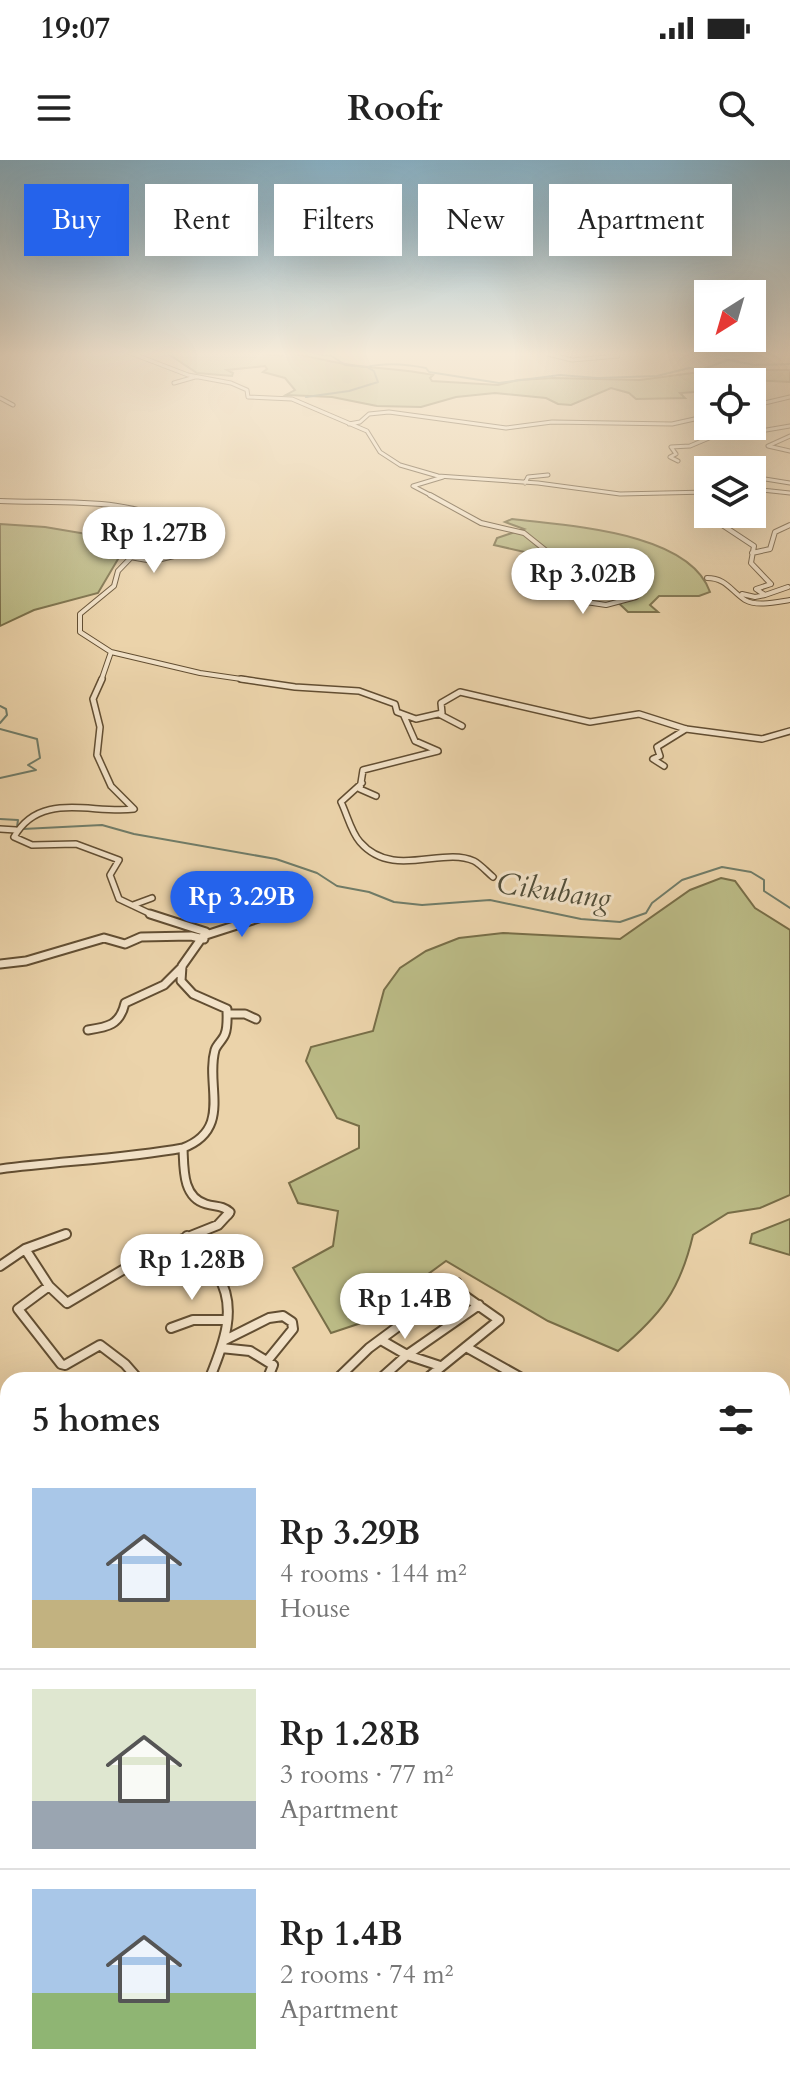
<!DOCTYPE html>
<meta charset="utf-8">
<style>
body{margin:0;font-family:Cardo,serif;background:#f2f2f2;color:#222;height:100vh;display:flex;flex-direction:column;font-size:30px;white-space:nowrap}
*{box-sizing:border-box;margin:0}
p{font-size:26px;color:#767676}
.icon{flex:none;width:44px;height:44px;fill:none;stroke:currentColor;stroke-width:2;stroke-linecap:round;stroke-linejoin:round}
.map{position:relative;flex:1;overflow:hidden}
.details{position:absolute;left:0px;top:1212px;width:790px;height:714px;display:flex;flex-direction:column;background:#fff;border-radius:24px 24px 0 0;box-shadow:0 8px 32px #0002}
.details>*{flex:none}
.hud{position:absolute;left:24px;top:24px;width:742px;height:72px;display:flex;gap:16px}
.needle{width:52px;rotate:217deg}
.fabs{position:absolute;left:694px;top:120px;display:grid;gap:16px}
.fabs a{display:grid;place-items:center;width:72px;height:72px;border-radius:0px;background:#fff;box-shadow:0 8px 32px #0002;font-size:40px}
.price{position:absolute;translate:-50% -68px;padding:0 18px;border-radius:28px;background:#fff;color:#222;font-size:26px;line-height:52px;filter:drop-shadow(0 2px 4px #0008)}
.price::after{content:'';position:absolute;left:50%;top:48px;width:24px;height:18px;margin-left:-12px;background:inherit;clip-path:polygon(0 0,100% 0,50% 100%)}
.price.active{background:#2563eb;color:#fff}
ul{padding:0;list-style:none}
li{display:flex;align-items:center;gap:24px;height:200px;padding:0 32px}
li+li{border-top:2px solid #e0e0e0}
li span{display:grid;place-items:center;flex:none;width:224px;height:160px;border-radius:0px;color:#555}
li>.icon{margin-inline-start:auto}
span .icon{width:96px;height:96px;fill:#fffc;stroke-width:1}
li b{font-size:34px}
h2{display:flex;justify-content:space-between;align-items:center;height:96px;padding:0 32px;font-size:34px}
.chip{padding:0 28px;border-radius:0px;background:#fff;box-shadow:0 8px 32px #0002;font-size:28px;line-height:72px}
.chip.active{background:#2563eb;color:#fff}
.status{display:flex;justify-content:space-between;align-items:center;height:56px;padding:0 40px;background:#fff;direction:ltr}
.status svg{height:22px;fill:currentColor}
header{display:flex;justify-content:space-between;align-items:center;height:104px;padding:0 32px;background:#fff;font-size:36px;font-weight:700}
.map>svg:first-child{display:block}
.green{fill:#bbbb86;stroke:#786e48;stroke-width:2}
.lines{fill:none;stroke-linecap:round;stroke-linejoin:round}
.stream{stroke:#707c68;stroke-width:2}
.street-far5-casing{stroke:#624e32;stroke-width:5}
.street-far4-casing{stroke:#624e32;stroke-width:6}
.street-far3-casing{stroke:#624e32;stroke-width:8}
.street-far2-casing{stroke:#624e32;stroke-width:11}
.street-far1-casing{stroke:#624e32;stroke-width:12}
.street-casing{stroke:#624e32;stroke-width:15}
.highway-casing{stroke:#34210a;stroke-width:4}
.street-far5{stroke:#f2e2c8;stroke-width:3}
.street-far4{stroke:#f2e2c8;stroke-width:4}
.street-far3{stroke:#f2e2c8;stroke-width:5}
.street-far2{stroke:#f2e2c8;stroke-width:7}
.street-far1{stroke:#f2e2c8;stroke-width:8}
.street{stroke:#f2e2c8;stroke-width:11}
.highway{fill:#ebd3aa;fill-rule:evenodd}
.labels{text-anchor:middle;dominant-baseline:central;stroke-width:6;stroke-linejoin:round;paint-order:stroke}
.water-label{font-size:30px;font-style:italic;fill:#524e39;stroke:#f2e2c8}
</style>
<div class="status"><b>19:07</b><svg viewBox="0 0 49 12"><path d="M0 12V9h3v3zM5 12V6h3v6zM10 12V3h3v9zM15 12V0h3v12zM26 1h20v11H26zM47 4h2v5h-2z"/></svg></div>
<header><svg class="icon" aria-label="menu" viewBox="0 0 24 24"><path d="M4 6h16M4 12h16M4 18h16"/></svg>Roofr<svg class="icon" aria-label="search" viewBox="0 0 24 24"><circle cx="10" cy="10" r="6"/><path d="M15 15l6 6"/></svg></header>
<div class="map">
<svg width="790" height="1925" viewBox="0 0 790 1925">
<rect width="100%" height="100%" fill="#ebd3aa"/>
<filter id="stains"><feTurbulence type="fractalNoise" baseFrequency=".0025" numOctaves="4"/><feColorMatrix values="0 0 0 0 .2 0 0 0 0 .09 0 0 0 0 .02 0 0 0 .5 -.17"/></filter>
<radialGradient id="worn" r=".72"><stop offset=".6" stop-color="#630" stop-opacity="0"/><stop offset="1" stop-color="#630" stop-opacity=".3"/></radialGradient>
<path class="green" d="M 252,193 L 283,196 L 270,192 C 298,192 323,201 351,205 C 379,209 405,209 433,215 L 430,218 L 432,221 L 498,225 L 518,220 L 553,218 L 640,220 L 715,210 L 790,210 L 790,222 L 754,220 L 708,222 L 708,231 L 680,233 L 685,238 L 636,239 L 629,233 L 611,228 L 571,245 L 558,244 L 546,238 L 495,233 L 456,237 L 421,247 L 377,246 L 332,237 L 286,235 L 295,230 L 285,218 L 263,212 L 267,209 L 265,206 L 227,210 L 233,213 L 232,216 L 197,213 L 167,193 Z
M 512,359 C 566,366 689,371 710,432 L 699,436 L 659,436 L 650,445 L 658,452 L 628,452 L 606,431 L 617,424 L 619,418 L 599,401 L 603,393 L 574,390 L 563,393 L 563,397 L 547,397 L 494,385 L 497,378 L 524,369 L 505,362 Z
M 0,364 L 45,367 L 116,379 L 121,381 L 121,394 L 98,433 L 34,450 L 0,466 Z
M 721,718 L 735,721 L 755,748 L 790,770 L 790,1035 L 760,1048 L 728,1053 L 693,1075 C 680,1131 661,1154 618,1191 L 548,1161 L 446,1101 L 361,1163 L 331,1173 L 293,1108 L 333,1086 L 338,1051 L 298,1043 L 289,1023 L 359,988 L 359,966 L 337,958 L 306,901 L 311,887 L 373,871 L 384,830 L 400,808 L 426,791 L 459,778 L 503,773 L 620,779 L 690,730 Z
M 790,1059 L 790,1095 L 750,1083 L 752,1074 Z"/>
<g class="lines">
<path class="stream" d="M 298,192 L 332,196 L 345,205 L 367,207
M 306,237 L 349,231 L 378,222 L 374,211 L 367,207 C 387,202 406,204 426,208 L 429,212 L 499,223 L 560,215 L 597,218 L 657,216 L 689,208 L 703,209 L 728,200 L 755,205 L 790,204
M 0,546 L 6,549 L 7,555 L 0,563
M 0,569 L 37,579 L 40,598 L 28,605 L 36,610 L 0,618
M 0,659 L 18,660 L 17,667
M 23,669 L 102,665 L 134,674 L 276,699 L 317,713 L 337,726 L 369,732 L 394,742 L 422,745 L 490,740 L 581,759 L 620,762 L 646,753 L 652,743 L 682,720 L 722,707 L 751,712 L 764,720 L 764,731 L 790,748"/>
<defs>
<path id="street-far5" d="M 128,192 L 188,215 L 231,223 L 247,230 L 248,237 L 292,239 L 367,271 L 380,292 L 400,305 L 438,316 L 538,323 L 620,334 L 708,332
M 552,192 L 548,194 L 572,200 L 618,196
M 774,192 L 790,193
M 174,223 L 195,217
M 0,238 L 13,245
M 752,246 L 790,237
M 752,254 L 762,250 L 756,246
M 349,264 L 360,262 L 369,254 L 389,252 L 506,268 L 552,262 L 672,264 L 708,256
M 725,266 L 713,273 L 731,276 L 790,266
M 790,276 L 768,286 L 790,291
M 678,301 L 670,297 L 676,294 L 671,287 L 690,286 L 716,275
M 752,317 L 790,323
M 525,323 L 528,317 L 548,315
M 752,329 L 790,333
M 434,337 L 413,326 L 443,317"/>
<path id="street-far4" d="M 430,335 L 481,363 L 524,373 L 554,397 L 567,403 L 584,404
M 0,341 C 53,344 139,335 180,370 L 146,382 L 118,411 L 114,426 L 80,454 L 80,472 L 111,492 L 101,521
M 708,344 L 698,349 L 754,386 L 751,403 L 771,424 L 756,429 L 765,435 L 788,427
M 180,370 L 208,371
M 752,393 L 770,389 L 775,372 L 790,365
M 130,397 L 153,401 L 178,395
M 571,405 L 578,415 L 586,442 L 606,445 L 636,437
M 707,418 C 726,418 731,431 745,440 C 757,447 777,442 790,440
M 742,434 L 755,437 L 765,435
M 111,492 L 200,513 L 255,521"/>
<path id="street-far3" d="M 102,519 L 93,539 L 100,567 L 97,595 L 111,626 L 134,649 C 91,654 40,631 14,677 L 32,685 L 76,684 L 119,700 L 110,715 L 119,739 L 155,756
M 241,519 L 295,527 L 359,531 L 395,544 L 397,552 L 416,559 L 442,553 L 441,543 L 460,532 L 590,562 L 639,554 L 686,569 L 762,579 L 790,571
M 439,554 L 462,566
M 664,606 L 653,599 L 660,596 L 657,587 L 686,569
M 362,623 L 341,642 C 347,654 351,672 360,682 C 393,720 442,686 474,701 C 480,704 487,712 493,717
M 376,636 L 360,629 L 363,610 L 438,591 L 415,581 L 404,556
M 0,669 L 16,670
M 133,745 L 152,738"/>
<path id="street-far2" d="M 150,754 L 206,772 L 182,806 L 181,821 L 193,834 L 227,849 C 227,856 228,867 225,874 C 223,880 217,884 215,890 C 205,925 233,969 183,988 C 184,1008 182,1037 206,1044 C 216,1047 222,1045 230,1052 L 228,1055
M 206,775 L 268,755
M 0,804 L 26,801 L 104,778 L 125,784 L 141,777 L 191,776 L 204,779
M 227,854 L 245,854 L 256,859
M 88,870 C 108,867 120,865 125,843 L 164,825 L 182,807
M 0,1009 C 61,1001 122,999 183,988"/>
<path id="street-far1" d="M 187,1076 C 194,1093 209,1101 218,1116 C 239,1149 222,1188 209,1220
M 25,1089 L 49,1126 L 67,1143 L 158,1089 L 218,1065 L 229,1053
M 0,1106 L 25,1089 L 66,1074
M 49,1126 L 18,1149 L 61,1204 L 65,1205 L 100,1185 L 125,1204 L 139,1220
M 171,1168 L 193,1160 L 227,1160
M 225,1180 L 269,1158 L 283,1156 L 292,1162 L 293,1169 L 267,1201
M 381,1180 L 407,1195 L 440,1206
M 466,1187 L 525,1220
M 221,1188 L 250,1191 L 273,1205 L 267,1220
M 336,1220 L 369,1188 L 457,1123
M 379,1220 L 407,1195 L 479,1145
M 425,1220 L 499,1160 L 462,1134 L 447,1129"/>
<path id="street" d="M 0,1483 L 8,1492"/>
<path id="highway" d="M 790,1377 L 790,1409 L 782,1414 L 782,1382 Z
M 8,1617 L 8,1644 L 0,1647 L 0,1620 Z
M 0,1886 L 8,1889 L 8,1918 L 16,1918 L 17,1925 L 0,1925 Z"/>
</defs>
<use href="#street-far5" class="street-far5-casing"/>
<use href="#street-far4" class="street-far4-casing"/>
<use href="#street-far3" class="street-far3-casing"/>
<use href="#street-far2" class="street-far2-casing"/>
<use href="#street-far1" class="street-far1-casing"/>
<use href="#street" class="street-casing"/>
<use href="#highway" class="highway-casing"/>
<use href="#street-far5" class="street-far5"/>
<use href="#street-far4" class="street-far4"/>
<use href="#street-far3" class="street-far3"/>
<use href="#street-far2" class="street-far2"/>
<use href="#street-far1" class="street-far1"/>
<use href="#street" class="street"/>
<use href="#highway" class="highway"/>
</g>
<linearGradient id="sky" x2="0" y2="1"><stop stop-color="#88b6ce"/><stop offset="0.42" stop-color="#f6ebd9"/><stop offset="1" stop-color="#f6ebd9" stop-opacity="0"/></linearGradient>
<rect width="790" height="462" fill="url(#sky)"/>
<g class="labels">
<g class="water-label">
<text transform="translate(554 731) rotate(8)">Cikubang</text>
</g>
</g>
<rect width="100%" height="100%" filter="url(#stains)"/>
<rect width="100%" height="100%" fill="url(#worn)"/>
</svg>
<div class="fabs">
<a><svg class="needle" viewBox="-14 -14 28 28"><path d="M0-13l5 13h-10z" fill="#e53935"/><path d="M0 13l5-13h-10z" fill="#767676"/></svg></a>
<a><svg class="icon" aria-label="locate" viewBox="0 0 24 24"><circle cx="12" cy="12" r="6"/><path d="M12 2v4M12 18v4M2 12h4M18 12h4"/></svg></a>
<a><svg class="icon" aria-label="layers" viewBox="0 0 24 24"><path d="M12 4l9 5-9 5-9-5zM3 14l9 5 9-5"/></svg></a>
</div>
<b class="price" style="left:154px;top:415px">Rp 1.27B</b>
<b class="price" style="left:583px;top:456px">Rp 3.02B</b>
<b class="price active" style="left:242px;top:779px">Rp 3.29B</b>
<b class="price" style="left:192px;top:1142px">Rp 1.28B</b>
<b class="price" style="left:405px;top:1181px">Rp 1.4B</b>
<div class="hud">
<a class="chip active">Buy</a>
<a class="chip">Rent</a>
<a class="chip">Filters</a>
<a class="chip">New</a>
<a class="chip">Apartment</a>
</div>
<section class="details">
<h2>5 homes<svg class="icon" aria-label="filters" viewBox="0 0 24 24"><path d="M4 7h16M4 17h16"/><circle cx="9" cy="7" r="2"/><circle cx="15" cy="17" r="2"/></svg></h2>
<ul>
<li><span style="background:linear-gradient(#a9c7e8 70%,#c2b280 0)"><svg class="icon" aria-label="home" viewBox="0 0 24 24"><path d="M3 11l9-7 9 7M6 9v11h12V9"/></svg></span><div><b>Rp 3.29B</b><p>4 rooms · 144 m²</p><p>House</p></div></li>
<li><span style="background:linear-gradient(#dfe7d0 70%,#9aa5b1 0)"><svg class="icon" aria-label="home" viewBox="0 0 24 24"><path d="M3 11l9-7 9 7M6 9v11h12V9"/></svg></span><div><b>Rp 1.28B</b><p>3 rooms · 77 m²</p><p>Apartment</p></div></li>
<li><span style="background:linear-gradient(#a9c7e8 65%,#8fb573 0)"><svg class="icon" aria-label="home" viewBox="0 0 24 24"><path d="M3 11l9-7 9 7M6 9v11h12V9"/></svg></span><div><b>Rp 1.4B</b><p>2 rooms · 74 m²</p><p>Apartment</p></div></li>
</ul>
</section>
</div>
